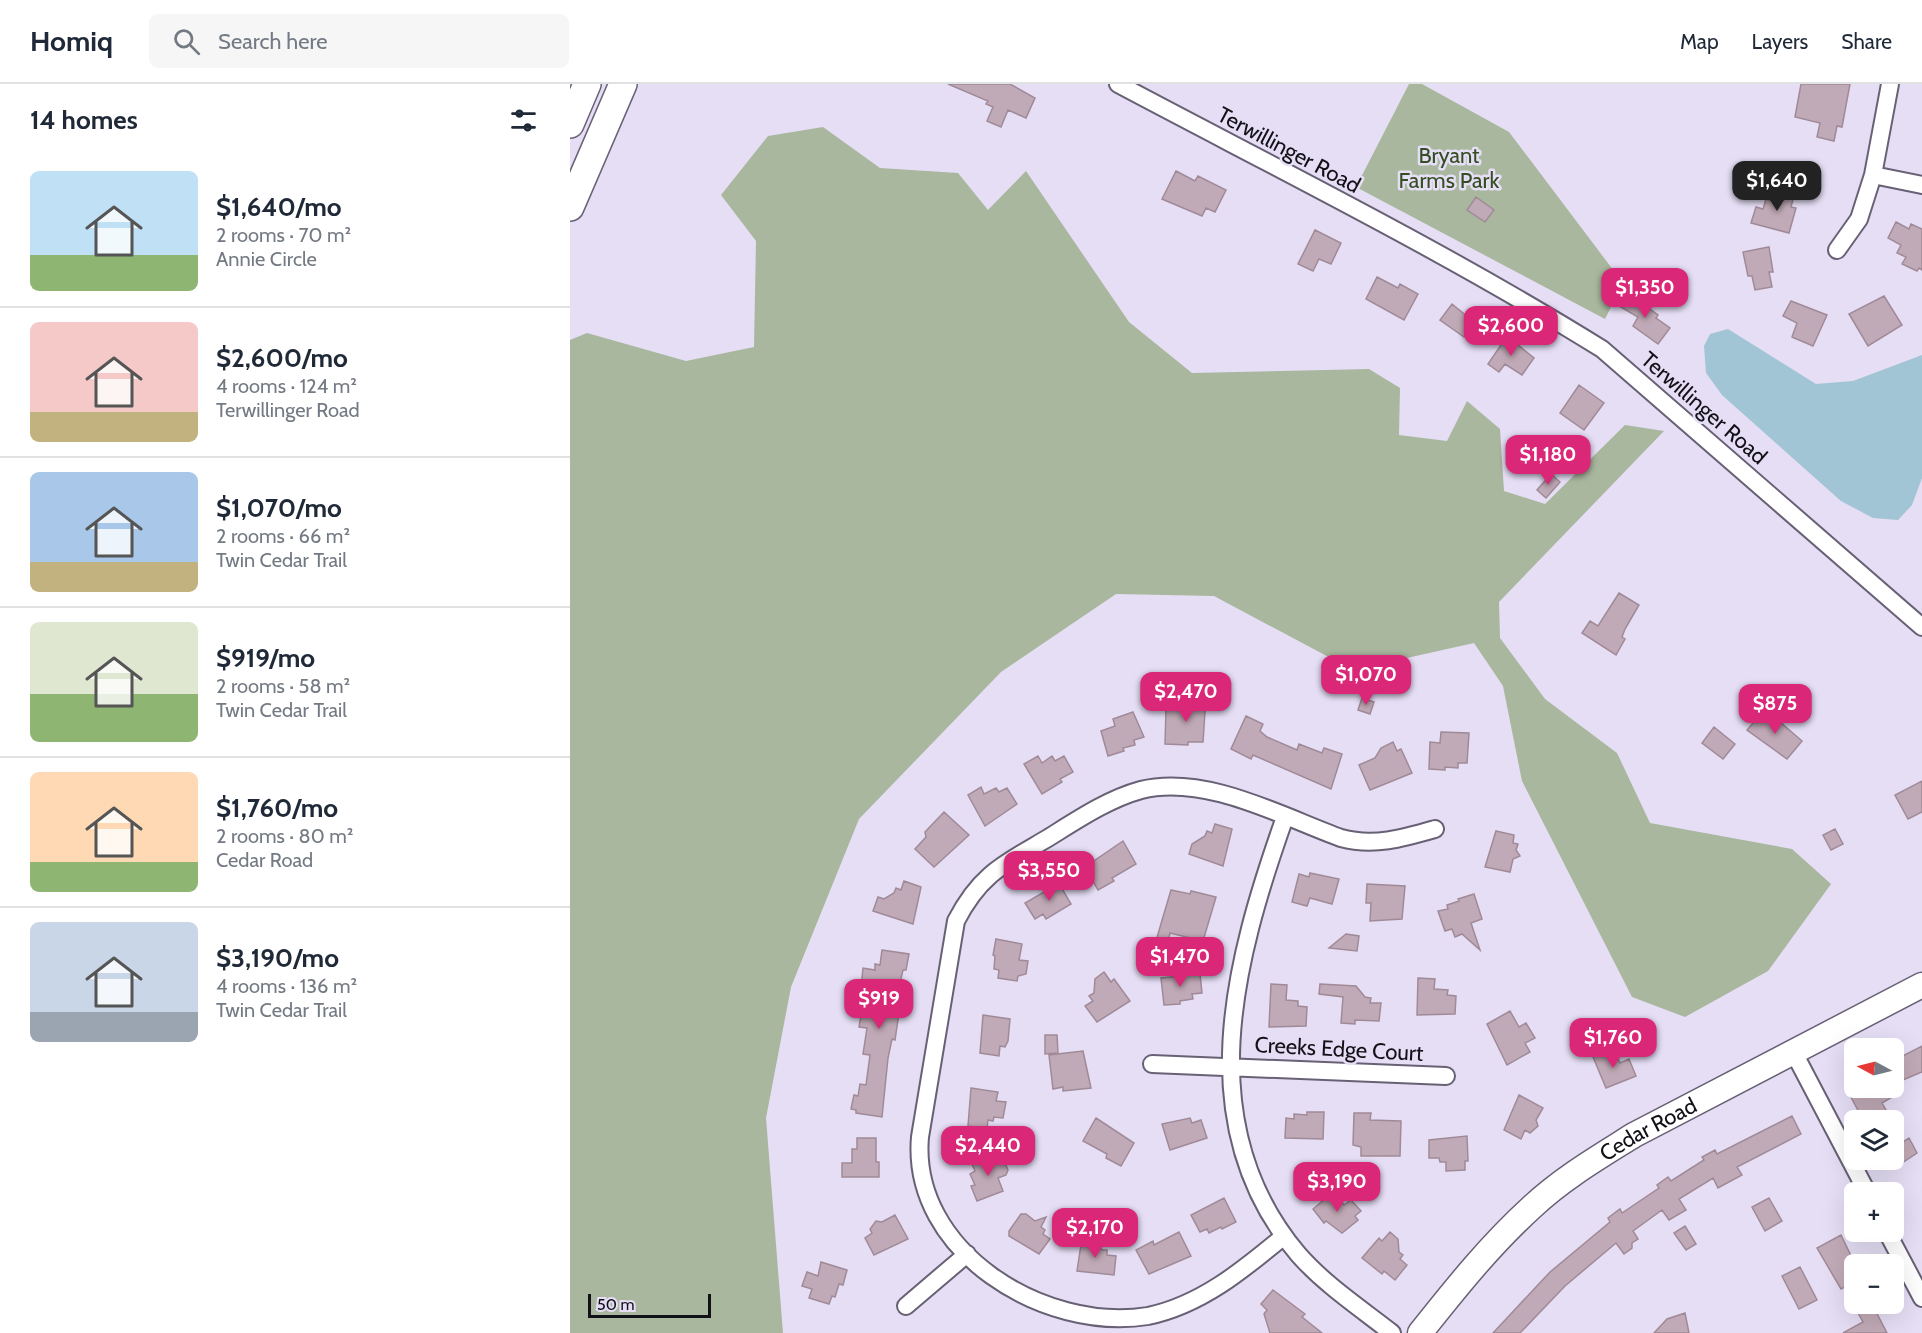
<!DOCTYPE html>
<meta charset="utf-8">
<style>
body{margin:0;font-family:Cabin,sans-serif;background:#f6f6f7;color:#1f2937;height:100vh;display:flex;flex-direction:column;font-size:22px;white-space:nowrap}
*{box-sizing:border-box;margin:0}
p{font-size:20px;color:#747a83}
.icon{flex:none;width:33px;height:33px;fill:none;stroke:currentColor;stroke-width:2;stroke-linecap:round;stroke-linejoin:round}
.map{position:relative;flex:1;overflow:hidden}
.drawer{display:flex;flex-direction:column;background:#fff;width:570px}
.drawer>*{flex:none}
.needle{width:39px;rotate:277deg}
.tools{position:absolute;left:1274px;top:954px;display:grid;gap:12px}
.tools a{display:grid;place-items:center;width:60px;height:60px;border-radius:9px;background:#fff;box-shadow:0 6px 24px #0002;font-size:30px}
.scale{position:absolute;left:18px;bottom:15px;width:123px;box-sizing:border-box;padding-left:6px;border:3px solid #131118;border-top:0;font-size:16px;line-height:21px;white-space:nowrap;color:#131118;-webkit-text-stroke:4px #e5def5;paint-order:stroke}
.price{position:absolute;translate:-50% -51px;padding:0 14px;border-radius:12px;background:#db2777;color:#fff;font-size:20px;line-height:39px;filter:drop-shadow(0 2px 3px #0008)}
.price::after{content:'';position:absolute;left:50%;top:36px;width:18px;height:14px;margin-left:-9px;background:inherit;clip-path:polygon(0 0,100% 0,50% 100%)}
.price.active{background:#222;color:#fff}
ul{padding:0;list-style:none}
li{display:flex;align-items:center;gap:18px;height:150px;padding:0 30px}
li+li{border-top:2px solid #e0e1e3}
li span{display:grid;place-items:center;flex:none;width:168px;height:120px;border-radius:9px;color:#555}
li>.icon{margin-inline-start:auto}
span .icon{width:72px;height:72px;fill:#fffc;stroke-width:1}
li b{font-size:26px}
h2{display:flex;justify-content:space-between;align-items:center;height:72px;padding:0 30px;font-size:26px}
header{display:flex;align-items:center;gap:36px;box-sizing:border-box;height:84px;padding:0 30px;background:#fff;border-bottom:2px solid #e0e1e3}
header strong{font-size:28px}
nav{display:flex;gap:33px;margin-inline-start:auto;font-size:21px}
.search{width:420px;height:54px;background:#f6f6f7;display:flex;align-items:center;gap:15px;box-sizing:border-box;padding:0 21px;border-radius:9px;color:#747a83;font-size:22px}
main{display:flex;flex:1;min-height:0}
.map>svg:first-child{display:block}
.green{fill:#a8b79e}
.water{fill:#a1c5d4}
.building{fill:#c1aab7;stroke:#a08a97;stroke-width:1.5}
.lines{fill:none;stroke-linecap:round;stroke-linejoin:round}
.street-casing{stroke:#686175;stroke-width:20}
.secondary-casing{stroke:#686175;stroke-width:27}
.primary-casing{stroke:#686175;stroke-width:30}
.street{stroke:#fff;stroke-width:16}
.secondary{stroke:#fff;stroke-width:24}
.primary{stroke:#fff;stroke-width:27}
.labels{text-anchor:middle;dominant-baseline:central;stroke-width:5;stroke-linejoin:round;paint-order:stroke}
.street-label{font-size:22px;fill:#131118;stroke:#e5def5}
.park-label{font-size:22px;fill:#344d21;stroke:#e5def5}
</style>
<header>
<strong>Homiq</strong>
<div class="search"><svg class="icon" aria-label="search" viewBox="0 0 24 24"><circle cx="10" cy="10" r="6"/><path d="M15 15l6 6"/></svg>Search here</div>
<nav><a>Map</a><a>Layers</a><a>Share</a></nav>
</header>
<main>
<section class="drawer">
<h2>14 homes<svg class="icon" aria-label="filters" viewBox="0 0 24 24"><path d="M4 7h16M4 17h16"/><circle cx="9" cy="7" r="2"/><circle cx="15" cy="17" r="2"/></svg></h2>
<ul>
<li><span style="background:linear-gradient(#bfe0f5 70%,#8fb573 0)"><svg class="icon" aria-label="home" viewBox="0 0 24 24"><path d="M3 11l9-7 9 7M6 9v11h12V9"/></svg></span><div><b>$1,640/mo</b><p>2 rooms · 70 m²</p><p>Annie Circle</p></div></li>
<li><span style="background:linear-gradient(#f6c9c9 75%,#c2b280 0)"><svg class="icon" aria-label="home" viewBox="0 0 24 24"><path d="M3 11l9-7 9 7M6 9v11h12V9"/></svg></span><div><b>$2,600/mo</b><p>4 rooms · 124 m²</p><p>Terwillinger Road</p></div></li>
<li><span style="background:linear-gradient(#a9c7e8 75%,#c2b280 0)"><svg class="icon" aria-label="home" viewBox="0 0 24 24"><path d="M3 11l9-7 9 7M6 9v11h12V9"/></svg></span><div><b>$1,070/mo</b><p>2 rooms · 66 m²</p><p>Twin Cedar Trail</p></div></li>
<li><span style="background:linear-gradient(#dfe7d0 60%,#8fb573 0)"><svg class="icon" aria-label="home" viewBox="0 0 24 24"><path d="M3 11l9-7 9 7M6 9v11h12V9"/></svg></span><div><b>$919/mo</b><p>2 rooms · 58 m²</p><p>Twin Cedar Trail</p></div></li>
<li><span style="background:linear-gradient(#ffd9b3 75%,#8fb573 0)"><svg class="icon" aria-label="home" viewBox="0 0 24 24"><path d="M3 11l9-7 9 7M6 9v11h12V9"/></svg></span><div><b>$1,760/mo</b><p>2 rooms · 80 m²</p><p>Cedar Road</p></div></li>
<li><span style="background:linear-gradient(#c9d6e8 75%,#9aa5b1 0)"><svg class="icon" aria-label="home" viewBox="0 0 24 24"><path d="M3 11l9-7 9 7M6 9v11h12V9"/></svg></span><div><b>$3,190/mo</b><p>4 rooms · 136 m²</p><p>Twin Cedar Trail</p></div></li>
</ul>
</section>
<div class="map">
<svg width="1352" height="1249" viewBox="0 0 1352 1249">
<rect width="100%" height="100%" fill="#e5def5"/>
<path class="green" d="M 839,0 L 852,0 L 939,48 L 1053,199 L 1035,235 L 786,103 Z
M 253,43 L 310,84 L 388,89 L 418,126 L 456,87 L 559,238 L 622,289 L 799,285 L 830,304 L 829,351 L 877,357 L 897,317 L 930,345 L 934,407 L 975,420 L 1055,341 L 1094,347 L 929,518 L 930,554 L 975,615 L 1047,669 L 1080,739 L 1222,765 L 1261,800 L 1198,887 L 1115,933 L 1062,913 L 952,697 L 933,602 L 904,559 L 783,586 L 644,512 L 546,510 L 431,588 L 289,735 L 221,903 L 196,1034 L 213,1249 L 0,1249 L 0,256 L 17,249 L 116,277 L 184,263 L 186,157 L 151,111 L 198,52 Z"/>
<path class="water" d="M 1158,245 L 1246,300 L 1283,297 L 1352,271 L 1352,394 L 1342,421 L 1328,436 L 1303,434 L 1271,417 L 1152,311 L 1136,289 L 1134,262 L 1140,250 Z"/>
<path class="building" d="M 378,0 L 440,0 L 465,14 L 456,34 L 438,26 L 431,43 L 417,37 L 423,23 L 416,20 L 418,17 Z
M 1231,0 L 1280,0 L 1272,43 L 1267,42 L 1264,57 L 1247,53 L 1250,39 L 1225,33 Z
M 606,87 L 625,97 L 628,92 L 656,106 L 645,128 L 636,124 L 632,132 L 592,115 Z
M 1208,104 L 1225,108 L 1221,123 L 1226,124 L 1219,149 L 1181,139 L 1186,123 L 1193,125 L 1196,115 L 1205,118 Z
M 906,113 L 924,126 L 915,138 L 897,126 Z
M 1326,138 L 1339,145 L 1341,140 L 1352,145 L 1352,186 L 1349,184 L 1347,187 L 1332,180 L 1336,173 L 1327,169 L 1331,161 L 1318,154 Z
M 745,146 L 771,159 L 761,180 L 749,175 L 743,187 L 728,180 Z
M 1199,163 L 1203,188 L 1199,188 L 1202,203 L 1185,206 L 1182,192 L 1178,192 L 1173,168 Z
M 807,193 L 828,204 L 830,200 L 848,210 L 834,236 L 796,215 Z
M 1057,209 L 1088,231 L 1086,234 L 1100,244 L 1088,260 L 1063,242 L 1068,233 L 1049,222 Z
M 1314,212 L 1332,241 L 1298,262 L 1279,230 Z
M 1221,217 L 1257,231 L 1243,262 L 1222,253 L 1227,239 L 1213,232 Z
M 882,220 L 904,238 L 894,253 L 870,236 Z
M 937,252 L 964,274 L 952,291 L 935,280 L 929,288 L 918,280 Z
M 1009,301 L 1034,319 L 1014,346 L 990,329 Z
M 981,390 L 990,398 L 976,414 L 967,406 Z
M 1049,509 L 1069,521 L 1055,545 L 1052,553 L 1055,555 L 1046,571 L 1012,549 L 1020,537 L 1028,542 Z
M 619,613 L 636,613 L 633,658 L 618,658 L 618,661 L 595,660 L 596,625 L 618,625 Z
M 792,614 L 804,618 L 800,630 L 788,626 Z
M 1193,627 L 1201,634 L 1203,632 L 1232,657 L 1217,675 L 1177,646 Z
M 563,628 L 574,653 L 564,656 L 565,661 L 553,664 L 554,667 L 538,672 L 531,647 L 545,642 L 543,635 Z
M 676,632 L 693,640 L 690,647 L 697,653 L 727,666 L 729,660 L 752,669 L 754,664 L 772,670 L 761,705 L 683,671 L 681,675 L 661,665 Z
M 1144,643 L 1165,660 L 1153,675 L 1132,659 Z
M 871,648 L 899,649 L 897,679 L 888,679 L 888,684 L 875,683 L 875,686 L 859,685 L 860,658 L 870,659 Z
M 823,658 L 827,667 L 831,665 L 842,689 L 800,706 L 789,681 L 805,674 L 811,664 Z
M 468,672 L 472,679 L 482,672 L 485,677 L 494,672 L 503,688 L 490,695 L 492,698 L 472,710 L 454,680 Z
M 1352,697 L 1352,728 L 1338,735 L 1325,711 Z
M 411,703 L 414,710 L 426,704 L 429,708 L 437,704 L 447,720 L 415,742 L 398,711 Z
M 374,728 L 399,751 L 364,783 L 345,765 L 356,753 L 355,748 Z
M 645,740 L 662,745 L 653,782 L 619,770 L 622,760 L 635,752 L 637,747 L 642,749 Z
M 1265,745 L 1273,760 L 1261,766 L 1253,751 Z
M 926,747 L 944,751 L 943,759 L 948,760 L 946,766 L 950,772 L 943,775 L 940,788 L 915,783 Z
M 553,757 L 566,780 L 542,794 L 544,797 L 528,806 L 515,783 Z
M 740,789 L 769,795 L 762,820 L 740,814 L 737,822 L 722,818 L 729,790 L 739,793 Z
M 487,796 L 501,820 L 476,835 L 473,830 L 465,835 L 455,819 L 476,807 L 474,803 Z
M 334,797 L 351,803 L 343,840 L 303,827 L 308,813 L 314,815 L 324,809 L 326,804 L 331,806 Z
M 797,800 L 835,802 L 832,835 L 800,837 L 801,819 L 796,819 Z
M 601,806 L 620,810 L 621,807 L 646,813 L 633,857 L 600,849 L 596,869 L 583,867 Z
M 904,810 L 912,835 L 901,839 L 910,866 L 892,850 L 885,853 L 882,845 L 875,847 L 868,827 L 878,825 L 877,821 L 889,817 L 888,815 Z
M 776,850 L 789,852 L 787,867 L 759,864 Z
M 426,855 L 452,860 L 449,876 L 458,877 L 456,890 L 448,892 L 447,897 L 428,894 L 429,886 L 424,885 L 425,872 L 423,871 Z
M 312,866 L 339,870 L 336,886 L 333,886 L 330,899 L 326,898 L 322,928 L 329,929 L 325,956 L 322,955 L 318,974 L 312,1033 L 286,1029 L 286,1026 L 281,1025 L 284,1011 L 288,1012 L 290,1000 L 296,1001 L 300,971 L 293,970 L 297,944 L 289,943 L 291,931 L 302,933 L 306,906 L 291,904 L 293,884 L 305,886 L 305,880 L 310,881 Z
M 534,888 L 541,898 L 544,895 L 560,917 L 527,938 L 515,922 L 523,917 L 519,912 L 524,909 L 525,895 Z
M 630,890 L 632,909 L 622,910 L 623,915 L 610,917 L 610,920 L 594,921 L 591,894 Z
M 848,894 L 865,895 L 864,905 L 878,906 L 877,911 L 886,912 L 885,930 L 847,931 Z
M 701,900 L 717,901 L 716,916 L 728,917 L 728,922 L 737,923 L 736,942 L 699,943 Z
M 750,900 L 786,902 L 795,913 L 801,914 L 800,919 L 811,919 L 809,937 L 785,936 L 785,940 L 771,939 L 773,913 L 749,910 Z
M 940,927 L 949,943 L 956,939 L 965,954 L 955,959 L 960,968 L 937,981 L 917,940 Z
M 413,931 L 440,935 L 438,957 L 435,963 L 430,962 L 429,972 L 410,969 Z
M 475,951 L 487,951 L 488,969 L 475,970 Z
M 1352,962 L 1352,988 L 1328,998 L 1323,986 L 1323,977 Z
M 1044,965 L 1050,979 L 1059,975 L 1066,992 L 1036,1004 L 1023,973 Z
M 513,967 L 521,1004 L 493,1007 L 493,1003 L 483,1005 L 479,971 Z
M 401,1004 L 428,1008 L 426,1017 L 436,1018 L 433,1034 L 424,1033 L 423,1037 L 418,1036 L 417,1045 L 398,1042 Z
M 1276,1004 L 1319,1004 L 1324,1012 L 1312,1019 L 1316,1026 L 1299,1035 L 1295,1027 L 1290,1030 Z
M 949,1011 L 973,1024 L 966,1036 L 968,1042 L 960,1049 L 955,1046 L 951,1055 L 934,1046 Z
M 737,1028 L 754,1028 L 753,1055 L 715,1054 L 716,1034 L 724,1035 L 724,1030 L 737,1031 Z
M 784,1029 L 801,1029 L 800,1036 L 831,1037 L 830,1072 L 791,1072 L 791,1063 L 783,1061 Z
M 1222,1032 L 1231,1050 L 1167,1083 L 1172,1091 L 1148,1104 L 1143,1094 L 1109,1115 L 1116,1126 L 1099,1136 L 1092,1126 L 1063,1147 L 1068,1155 L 1062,1159 L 1062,1164 L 1054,1170 L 1046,1159 L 995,1202 L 950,1249 L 923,1249 L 980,1188 L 1040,1138 L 1038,1134 L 1050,1125 L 1052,1129 L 1089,1104 L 1087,1101 L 1098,1093 L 1101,1097 L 1134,1076 L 1132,1073 L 1145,1066 L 1147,1070 Z
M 526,1034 L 564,1059 L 551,1082 L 536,1074 L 537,1070 L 513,1057 Z
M 620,1034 L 622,1039 L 631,1036 L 637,1054 L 600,1066 L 592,1040 Z
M 897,1052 L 898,1077 L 895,1077 L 895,1086 L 876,1087 L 876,1078 L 870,1078 L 869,1074 L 859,1074 L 859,1056 Z
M 287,1054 L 306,1054 L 306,1078 L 309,1078 L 309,1093 L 272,1093 L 272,1079 L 282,1079 L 282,1065 L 287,1065 Z
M 1339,1054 L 1347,1069 L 1332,1079 L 1323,1064 Z
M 421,1070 L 424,1077 L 433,1074 L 438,1086 L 436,1091 L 428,1094 L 433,1107 L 407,1117 L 401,1102 L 405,1101 L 400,1090 L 405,1087 L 401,1078 Z
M 763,1108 L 774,1121 L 781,1116 L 791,1127 L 785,1132 L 788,1136 L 772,1149 L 756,1137 L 754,1139 L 743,1125 Z
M 654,1114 L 666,1138 L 652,1145 L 651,1143 L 639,1149 L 637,1145 L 630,1148 L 621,1131 Z
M 1199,1114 L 1212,1137 L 1195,1147 L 1182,1123 Z
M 451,1130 L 456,1130 L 465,1137 L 476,1133 L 471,1143 L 475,1146 L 473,1150 L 480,1155 L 469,1170 L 439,1152 L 439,1147 Z
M 325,1131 L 338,1155 L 304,1171 L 295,1154 L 302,1149 L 300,1145 L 306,1137 L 312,1138 Z
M 1115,1142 L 1126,1160 L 1116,1166 L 1104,1149 Z
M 609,1148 L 621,1172 L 579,1190 L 566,1166 L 583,1157 L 584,1161 Z
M 820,1148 L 828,1155 L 829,1168 L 833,1171 L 830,1175 L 837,1181 L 825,1196 L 814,1187 L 812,1190 L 792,1174 L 809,1154 L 812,1157 Z
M 1271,1151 L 1284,1178 L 1284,1198 L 1271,1205 L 1247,1164 Z
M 512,1154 L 523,1155 L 532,1166 L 537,1166 L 537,1171 L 546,1172 L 544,1191 L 507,1187 Z
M 251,1178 L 277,1186 L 273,1201 L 269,1200 L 265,1213 L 262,1212 L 259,1220 L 239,1214 L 242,1205 L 232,1202 L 237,1188 L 248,1192 Z
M 1230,1183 L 1247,1216 L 1229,1225 L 1212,1192 Z
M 703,1206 L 735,1230 L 732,1233 L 752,1249 L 700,1249 L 694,1230 L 697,1226 L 691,1220 Z
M 1283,1220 L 1302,1220 L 1317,1249 L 1273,1249 L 1293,1238 Z
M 1115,1229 L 1119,1249 L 1084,1249 L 1097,1235 Z"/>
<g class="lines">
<defs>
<path id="street" d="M 548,0 C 710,86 876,168 1032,265 L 1352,543
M 1303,91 L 1352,101
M 1267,166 L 1289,135 L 1303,91 L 1320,0
M 715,733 C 664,877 619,1041 728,1170 C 754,1200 790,1224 822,1249
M 1223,967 L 1297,1108
M 582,980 L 876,992
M 1317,1148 L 1352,1214
M 714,1152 C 673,1186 631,1221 578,1232 C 474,1249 340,1167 350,1053 L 386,837 C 410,790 434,780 478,754 C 507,736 538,715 571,706 C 635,690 711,732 771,754 C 804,763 834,754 865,745
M 336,1222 L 397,1170"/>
<g id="secondary">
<path id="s1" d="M 850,1249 C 885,1205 920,1161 963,1122 C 993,1094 1029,1073 1064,1051 L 1352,901"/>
</g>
<path id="primary" d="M 0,40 L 17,0
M 0,123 L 53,0"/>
</defs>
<use href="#street" class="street-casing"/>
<use href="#secondary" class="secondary-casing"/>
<use href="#primary" class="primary-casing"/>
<use href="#street" class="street"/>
<use href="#secondary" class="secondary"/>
<use href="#primary" class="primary"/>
</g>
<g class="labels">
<g class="street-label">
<text transform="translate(719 66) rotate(28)">Terwillinger Road</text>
<text transform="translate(1134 324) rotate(41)">Terwillinger Road</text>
<text transform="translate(769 965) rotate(3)">Creeks Edge Court</text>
<text stroke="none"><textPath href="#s1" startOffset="309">Cedar Road</textPath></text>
</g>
<g class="park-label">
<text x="879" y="71">Bryant<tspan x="879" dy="25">Farms Park</tspan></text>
</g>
</g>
</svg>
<div class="tools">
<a><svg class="needle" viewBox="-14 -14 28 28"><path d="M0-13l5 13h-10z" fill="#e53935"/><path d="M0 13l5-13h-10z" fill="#747a83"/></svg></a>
<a><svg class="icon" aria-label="layers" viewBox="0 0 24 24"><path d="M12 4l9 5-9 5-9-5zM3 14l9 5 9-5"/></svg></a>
<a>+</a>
<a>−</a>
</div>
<div class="scale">50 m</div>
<b class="price active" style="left:1207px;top:128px">$1,640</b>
<b class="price" style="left:1075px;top:235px">$1,350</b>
<b class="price" style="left:941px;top:273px">$2,600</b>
<b class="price" style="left:978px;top:402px">$1,180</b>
<b class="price" style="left:796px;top:622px">$1,070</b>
<b class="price" style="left:616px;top:639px">$2,470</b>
<b class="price" style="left:1205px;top:651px">$875</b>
<b class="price" style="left:479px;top:818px">$3,550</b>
<b class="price" style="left:610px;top:904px">$1,470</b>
<b class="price" style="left:309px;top:946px">$919</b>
<b class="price" style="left:1043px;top:985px">$1,760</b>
<b class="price" style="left:418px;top:1093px">$2,440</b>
<b class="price" style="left:767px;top:1129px">$3,190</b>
<b class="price" style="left:525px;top:1175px">$2,170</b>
</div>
</main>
